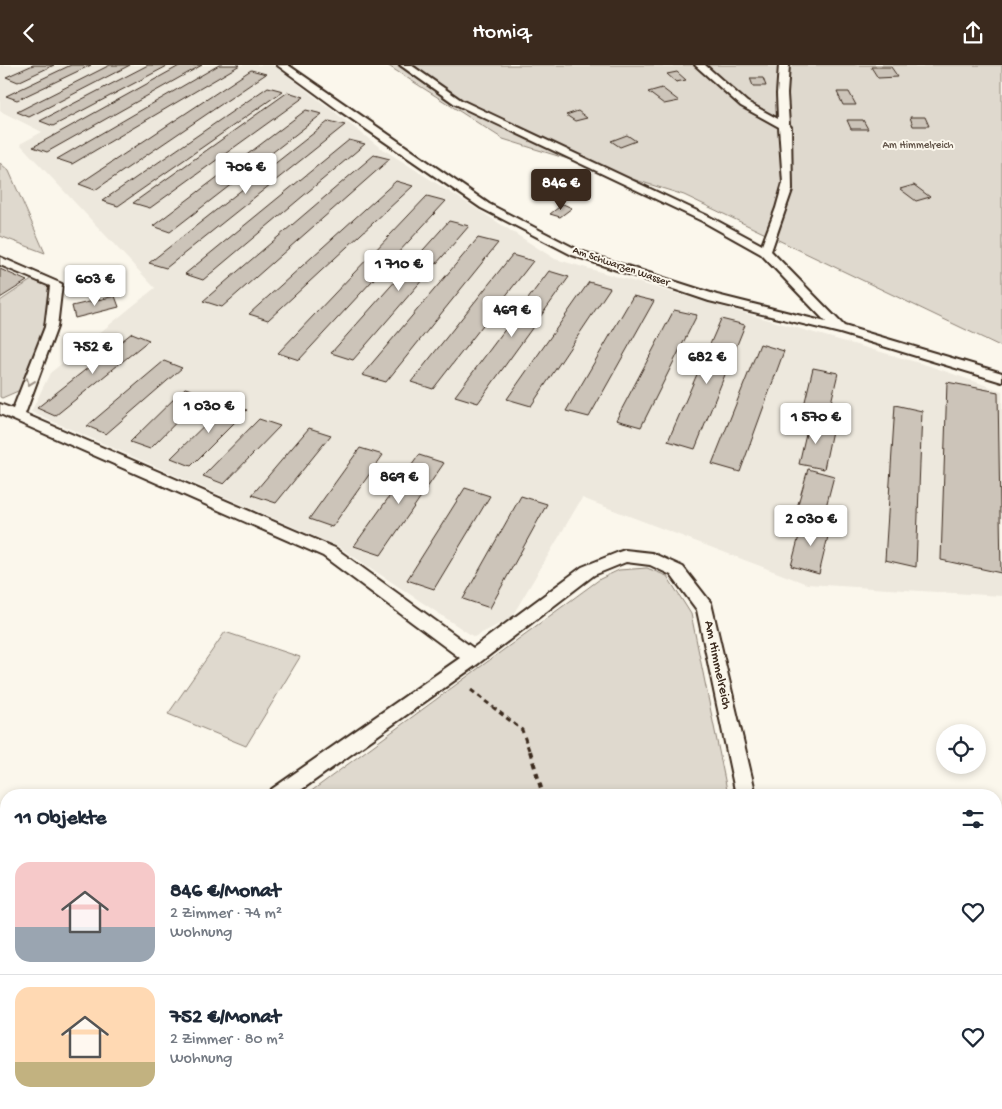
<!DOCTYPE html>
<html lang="de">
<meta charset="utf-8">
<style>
body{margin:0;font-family:"Gochi Hand",sans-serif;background:#f6f6f7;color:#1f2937;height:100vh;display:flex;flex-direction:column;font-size:19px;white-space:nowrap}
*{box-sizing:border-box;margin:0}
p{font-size:16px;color:#747a83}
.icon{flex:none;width:28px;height:28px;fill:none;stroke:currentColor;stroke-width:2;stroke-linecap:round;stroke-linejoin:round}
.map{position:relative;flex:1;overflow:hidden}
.sheet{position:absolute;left:0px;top:724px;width:1002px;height:321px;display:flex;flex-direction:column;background:#fff;border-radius:20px 20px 0 0;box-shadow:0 2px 8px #0003}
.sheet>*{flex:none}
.buttons{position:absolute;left:936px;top:659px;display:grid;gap:10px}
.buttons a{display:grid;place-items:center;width:50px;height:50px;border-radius:50%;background:#fff;box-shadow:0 2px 8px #0003;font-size:25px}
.price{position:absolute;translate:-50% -42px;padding:0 11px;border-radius:5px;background:#fff;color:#222;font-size:16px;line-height:32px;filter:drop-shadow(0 1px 2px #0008)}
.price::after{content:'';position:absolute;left:50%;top:30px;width:15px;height:11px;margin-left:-8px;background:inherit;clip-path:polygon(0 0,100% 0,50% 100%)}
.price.current{background:#3b2a1e;color:#fff}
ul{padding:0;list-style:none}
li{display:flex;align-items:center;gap:15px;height:125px;padding:0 15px}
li+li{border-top:1px solid #e0e1e3}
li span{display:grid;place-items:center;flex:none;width:140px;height:100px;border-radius:15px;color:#555}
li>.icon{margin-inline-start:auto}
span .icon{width:60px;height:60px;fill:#fffc;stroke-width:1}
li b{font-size:21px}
h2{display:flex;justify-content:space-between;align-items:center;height:60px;padding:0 15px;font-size:21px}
header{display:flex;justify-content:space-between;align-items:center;height:65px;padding:0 15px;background:#3b2a1e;color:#fff;font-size:22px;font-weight:600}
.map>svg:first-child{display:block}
.built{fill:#ede8dd}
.green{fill:#dfd9ce;stroke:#8d8276}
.building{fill:#ccc4b9;stroke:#3b2a1e}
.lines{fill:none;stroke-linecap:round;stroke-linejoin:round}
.service-casing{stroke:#3b2a1e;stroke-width:4}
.path-far1{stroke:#3b2a1e;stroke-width:3;stroke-dasharray:5 4;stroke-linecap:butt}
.path{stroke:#3b2a1e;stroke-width:4;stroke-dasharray:6 5;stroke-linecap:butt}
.service{fill:#fbf7ec;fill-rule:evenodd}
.oneway{stroke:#9b9085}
.labels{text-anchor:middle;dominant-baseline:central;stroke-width:4;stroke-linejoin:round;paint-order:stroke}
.far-park-label{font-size:11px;fill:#64564a;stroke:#fbf7ec}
.far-street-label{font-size:11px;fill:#3b2a1e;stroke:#fbf7ec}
.street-label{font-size:14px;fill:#3b2a1e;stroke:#fbf7ec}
</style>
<header><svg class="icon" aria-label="back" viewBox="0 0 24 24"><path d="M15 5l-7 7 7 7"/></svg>Homiq<svg class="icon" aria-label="share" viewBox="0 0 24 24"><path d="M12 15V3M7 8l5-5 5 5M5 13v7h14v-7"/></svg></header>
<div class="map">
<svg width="1002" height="1044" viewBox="0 0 1002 1044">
<rect width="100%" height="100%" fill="#fbf7ec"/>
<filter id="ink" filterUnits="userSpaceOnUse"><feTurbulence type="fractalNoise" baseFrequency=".02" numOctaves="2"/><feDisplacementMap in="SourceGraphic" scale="10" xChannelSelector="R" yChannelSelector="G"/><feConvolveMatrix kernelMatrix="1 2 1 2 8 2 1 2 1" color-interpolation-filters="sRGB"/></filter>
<g filter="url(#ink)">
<path class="built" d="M 0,0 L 274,0 L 378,81 L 555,194 L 930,301 L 1002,326 L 1002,531 L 807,519 L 582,433 L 511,553 L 474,572 L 339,482 L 31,347 L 50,308 L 155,223 L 20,79 L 42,67 L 0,46 Z"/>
<path class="green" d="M 387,0 L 1002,0 L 1002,282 L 684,130 L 503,74 Z
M 0,98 L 9,106 L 45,188 L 0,171 Z
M 33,214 L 49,221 C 59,245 34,296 26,320 L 18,326 L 2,333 L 0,332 L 0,236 Z
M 647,503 L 667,511 L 691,549 L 728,730 L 306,730 L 600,514 L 619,505 Z
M 225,567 L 300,592 L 246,681 L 168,649 Z
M 996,765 L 1002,765 L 1002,1037 L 984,1044 L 867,1044 L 866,1039 L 996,1039 Z
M 289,1039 L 425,1039 L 425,1044 L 289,1044 Z
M 647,1039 L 792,1039 L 793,1044 L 648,1044 Z"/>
<path class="building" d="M 33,0 L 54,0 L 18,17 L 6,12 Z
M 71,0 L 91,0 L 17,35 L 6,31 Z
M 110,0 L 130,0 L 29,52 L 17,47 Z
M 148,0 L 169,0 L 53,61 L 40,56 Z
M 181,0 L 202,0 L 47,87 L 33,82 Z
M 219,0 L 240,0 L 72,99 L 57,94 Z
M 871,2 L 891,2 L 898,12 L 878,13 Z
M 251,5 L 266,9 L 95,125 L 79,119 Z
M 677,7 L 686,15 L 676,17 L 667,9 Z
M 750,13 L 763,13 L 766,21 L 753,21 Z
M 268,22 L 283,26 L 118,141 L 102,136 Z
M 662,23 L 679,36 L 664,39 L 648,27 Z
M 288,27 L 304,32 L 150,143 L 133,138 Z
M 837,27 L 849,27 L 856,40 L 843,40 Z
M 306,45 L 322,49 L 170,167 L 153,161 Z
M 578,46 L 587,53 L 575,56 L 566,50 Z
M 910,52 L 925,52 L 929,61 L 913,61 Z
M 847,55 L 863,55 L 868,64 L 851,64 Z
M 329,56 L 345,60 L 166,203 L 149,198 Z
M 627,70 L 636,76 L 620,82 L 611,76 Z
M 349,75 L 365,79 L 203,215 L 185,209 Z
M 374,90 L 390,94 L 222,242 L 203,236 Z
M 396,116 L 413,121 L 268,255 L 249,249 Z
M 914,120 L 930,132 L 916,136 L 900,124 Z
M 427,131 L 446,136 L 299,295 L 278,288 Z
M 563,139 L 572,143 L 560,152 L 550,149 Z
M 449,156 L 469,161 L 353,295 L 331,288 Z
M 478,173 L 498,178 L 386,317 L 362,310 Z
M 512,190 L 533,196 L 433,324 L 411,317 Z
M 0,204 L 27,216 L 0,233 Z
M 549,206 L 569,212 L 478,338 L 455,331 Z
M 589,217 L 610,223 L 531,341 L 507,334 Z
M 115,231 L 119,242 L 75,253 L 72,241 Z
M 633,231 L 654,236 L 589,352 L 566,346 Z
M 674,245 L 697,250 L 641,362 L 616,355 Z
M 721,254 L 745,260 L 695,384 L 668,376 Z
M 132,268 L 149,275 L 55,351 L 37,343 Z
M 760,279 L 784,286 L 740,407 L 712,399 Z
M 164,296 L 182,303 L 106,369 L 87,361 Z
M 813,303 L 838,308 L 826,359 L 801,353 Z
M 947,317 L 998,327 L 1001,508 L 941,495 Z
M 185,323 L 204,329 L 150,384 L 130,377 Z
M 227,338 L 247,345 L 191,401 L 171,393 Z
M 895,340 L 922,346 L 916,502 L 885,495 Z
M 259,354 L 280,361 L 224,419 L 203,411 Z
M 809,355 L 833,361 L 824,404 L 799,399 Z
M 309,363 L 331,370 L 276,438 L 252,430 Z
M 360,383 L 383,390 L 332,462 L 309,454 Z
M 419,390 L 444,398 L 381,490 L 354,481 Z
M 808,404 L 834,411 L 821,461 L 794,453 Z
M 465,423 L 490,431 L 434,524 L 407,515 Z
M 521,431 L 547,439 L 490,543 L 463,534 Z
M 803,456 L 830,463 L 819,509 L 791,501 Z
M 0,892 L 6,892 L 6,1000 L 0,1000 Z
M 118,1039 L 205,1039 L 204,1044 L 118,1044 Z
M 428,1039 L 513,1039 L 513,1044 L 428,1044 Z"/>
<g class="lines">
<defs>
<path id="service" d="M 277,0 L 288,0 L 489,139 L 580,186 L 717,230 L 826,257 L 761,189 L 702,156 L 455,39 L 400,0 L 411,0 L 461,35 L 710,152 L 762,180 L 776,143 L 783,118 L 779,62 L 741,41 L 695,0 L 705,0 L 747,37 L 778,54 L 777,29 L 779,0 L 789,0 L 787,29 L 789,60 L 791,62 L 792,125 L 771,186 L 844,261 L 1002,308 L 1002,317 L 840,268 L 709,236 L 572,190 L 481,143 L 340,46 Z
M 0,192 L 62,219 L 57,262 L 25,349 L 335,483 L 473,583 L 582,502 L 619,487 L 625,485 L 652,488 L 683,502 L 711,538 L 756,730 L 736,730 L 697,545 L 671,510 L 650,500 L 626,497 L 594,510 L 479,598 L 294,730 L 269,730 L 272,724 L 460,593 L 323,491 L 0,349 L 0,339 L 13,344 L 45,262 L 50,221 L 0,200 Z
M 6,822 L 6,842 L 0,843 L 0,823 Z
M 211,1039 L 233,1039 L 234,1044 L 210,1044 Z
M 565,1039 L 587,1039 L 588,1044 L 564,1044 Z
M 802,1039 L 825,1039 L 827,1044 L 803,1044 Z"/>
</defs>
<use href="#service" class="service-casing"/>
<path class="path-far1" d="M 471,625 L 522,665 L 530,688"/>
<path class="path" d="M 530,686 L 543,730"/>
<use href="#service" class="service"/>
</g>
<defs><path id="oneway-chevron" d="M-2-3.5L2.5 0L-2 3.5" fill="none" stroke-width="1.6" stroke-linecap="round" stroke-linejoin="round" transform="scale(1.25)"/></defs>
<use class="oneway" href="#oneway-chevron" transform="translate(30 317) rotate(110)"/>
</g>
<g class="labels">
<g class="far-park-label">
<text x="918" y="81">Am Himmelreich</text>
</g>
<g class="far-street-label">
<text transform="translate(621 202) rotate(19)">Am Schwarzen Wasser</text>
</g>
<g class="street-label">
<text transform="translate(717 600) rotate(78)">Am Himmelreich</text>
</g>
</g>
</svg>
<div class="buttons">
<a><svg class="icon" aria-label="locate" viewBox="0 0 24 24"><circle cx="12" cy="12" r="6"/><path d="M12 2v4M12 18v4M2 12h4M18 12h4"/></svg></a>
</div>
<b class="price" style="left:246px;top:130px">706 €</b>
<b class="price current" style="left:561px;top:146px">846 €</b>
<b class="price" style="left:399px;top:227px">1 710 €</b>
<b class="price" style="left:95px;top:242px">603 €</b>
<b class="price" style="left:512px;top:273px">469 €</b>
<b class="price" style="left:93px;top:310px">752 €</b>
<b class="price" style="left:707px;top:320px">682 €</b>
<b class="price" style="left:209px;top:369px">1 030 €</b>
<b class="price" style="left:816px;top:380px">1 570 €</b>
<b class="price" style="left:399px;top:440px">869 €</b>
<b class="price" style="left:811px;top:482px">2 030 €</b>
<section class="sheet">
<h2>11 Objekte<svg class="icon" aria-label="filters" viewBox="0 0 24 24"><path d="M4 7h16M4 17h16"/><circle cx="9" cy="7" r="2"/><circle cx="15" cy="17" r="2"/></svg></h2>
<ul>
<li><span style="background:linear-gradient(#f6c9c9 65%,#9aa5b1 0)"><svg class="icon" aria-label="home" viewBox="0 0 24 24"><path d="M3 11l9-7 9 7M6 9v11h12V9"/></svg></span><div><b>846 €/Monat</b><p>2 Zimmer · 74 m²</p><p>Wohnung</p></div><svg class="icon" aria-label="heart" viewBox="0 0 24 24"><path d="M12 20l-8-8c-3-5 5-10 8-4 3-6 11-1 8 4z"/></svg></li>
<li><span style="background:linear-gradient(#ffd9b3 75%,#c2b280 0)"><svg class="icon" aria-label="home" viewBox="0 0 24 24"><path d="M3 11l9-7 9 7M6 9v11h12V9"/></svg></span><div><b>752 €/Monat</b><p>2 Zimmer · 80 m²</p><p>Wohnung</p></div><svg class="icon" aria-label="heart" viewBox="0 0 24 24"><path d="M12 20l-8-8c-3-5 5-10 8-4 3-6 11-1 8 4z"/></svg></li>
</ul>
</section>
</div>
